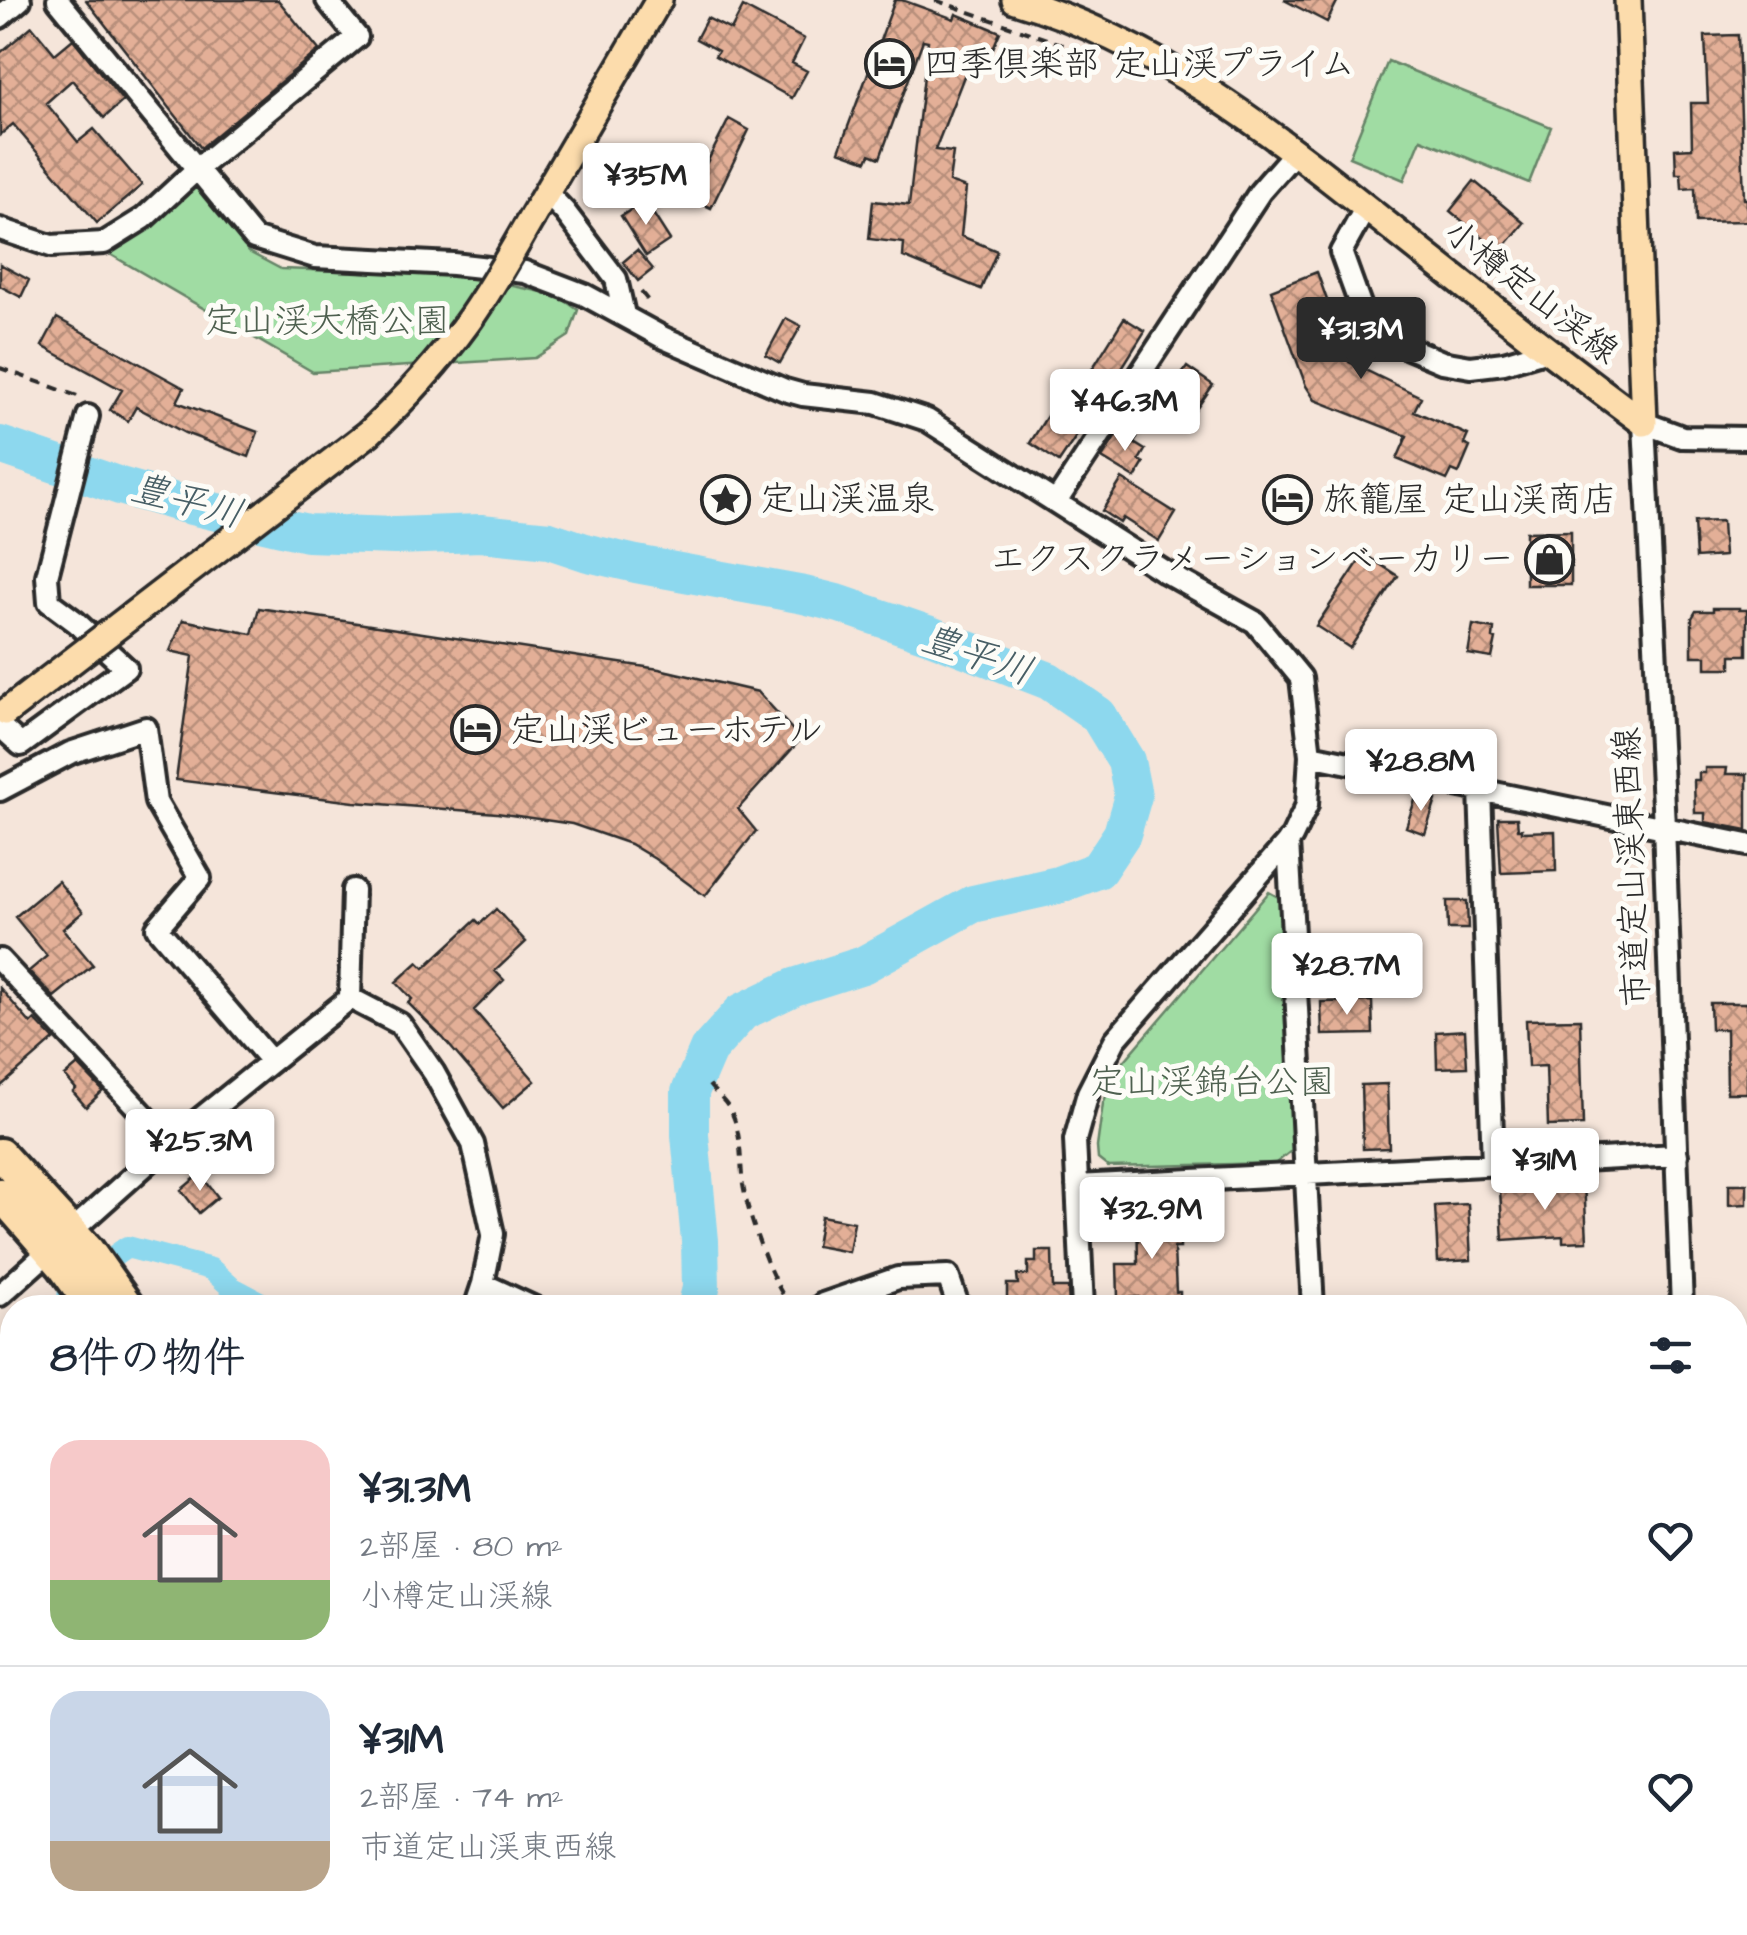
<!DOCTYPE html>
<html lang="ja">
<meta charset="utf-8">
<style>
body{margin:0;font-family:"Architects Daughter","Klee One",sans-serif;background:#f6f6f7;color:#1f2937;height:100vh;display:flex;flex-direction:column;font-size:38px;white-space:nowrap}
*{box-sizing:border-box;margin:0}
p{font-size:32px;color:#747a83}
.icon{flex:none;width:55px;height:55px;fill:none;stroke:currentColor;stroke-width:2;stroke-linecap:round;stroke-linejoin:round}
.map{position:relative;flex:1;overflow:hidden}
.panel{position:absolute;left:0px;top:1295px;width:1748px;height:640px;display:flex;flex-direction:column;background:#fff;border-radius:40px 40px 0 0;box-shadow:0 5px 25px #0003}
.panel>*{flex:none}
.price{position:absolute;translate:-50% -85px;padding:0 22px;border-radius:10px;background:#fff;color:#222;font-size:32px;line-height:65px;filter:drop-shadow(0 2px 5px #0008)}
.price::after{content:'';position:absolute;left:50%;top:60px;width:30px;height:22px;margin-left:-15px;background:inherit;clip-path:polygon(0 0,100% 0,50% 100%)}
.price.current{background:#2b2b2b;color:#fff}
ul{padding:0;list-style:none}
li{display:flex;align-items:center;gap:30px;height:250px;padding:0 50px}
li+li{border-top:2px solid #e0e1e3}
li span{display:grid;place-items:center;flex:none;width:280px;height:200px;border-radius:30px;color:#555}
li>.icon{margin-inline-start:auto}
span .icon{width:120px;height:120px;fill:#fffc;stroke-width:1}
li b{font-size:42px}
h2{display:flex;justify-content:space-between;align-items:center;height:120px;padding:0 50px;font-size:42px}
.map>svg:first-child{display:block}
.forest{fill:url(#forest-firs);stroke:#668467;stroke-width:2.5}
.park{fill:#a0dca3;stroke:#668467;stroke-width:2.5}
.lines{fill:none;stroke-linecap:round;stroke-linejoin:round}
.canal{stroke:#8dd8ee;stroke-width:22}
.river{stroke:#8dd8ee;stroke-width:38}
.building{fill:url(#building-cross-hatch);stroke:#2b2b2b;stroke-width:2.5}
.minor-casing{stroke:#2b2b2b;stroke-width:28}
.major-casing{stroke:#2b2b2b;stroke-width:32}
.highway-casing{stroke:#2b2b2b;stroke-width:38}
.path{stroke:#2b2b2b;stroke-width:4;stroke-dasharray:10 8;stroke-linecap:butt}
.minor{stroke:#fdfcf7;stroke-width:20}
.major{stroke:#fcdcac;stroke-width:25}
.highway{stroke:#fcdcac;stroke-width:30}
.major-bridge-casing{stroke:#2b2b2b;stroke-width:32;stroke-linecap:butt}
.major-bridge{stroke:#fcdcac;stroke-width:25}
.labels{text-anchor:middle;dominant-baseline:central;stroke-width:10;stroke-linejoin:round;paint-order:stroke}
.poi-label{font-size:35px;fill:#2b2b2b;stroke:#fdfcf7;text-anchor:start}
.street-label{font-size:35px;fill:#2b2b2b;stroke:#fdfcf7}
.park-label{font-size:35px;fill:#4e604f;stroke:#fdfcf7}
.water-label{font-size:38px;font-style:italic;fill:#485f66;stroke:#fdfcf7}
</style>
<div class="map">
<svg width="1747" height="1935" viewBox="0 0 1747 1935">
<defs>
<pattern id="forest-firs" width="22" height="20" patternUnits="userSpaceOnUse" patternTransform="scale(2.5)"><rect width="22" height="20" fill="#a0dca3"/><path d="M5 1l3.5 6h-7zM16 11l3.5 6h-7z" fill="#8abd8c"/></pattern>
<pattern id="building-cross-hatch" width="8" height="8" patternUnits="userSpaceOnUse" patternTransform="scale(2.5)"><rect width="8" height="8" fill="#e3af97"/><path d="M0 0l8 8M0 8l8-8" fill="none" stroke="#b88f7b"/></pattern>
</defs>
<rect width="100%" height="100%" fill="#f5e5da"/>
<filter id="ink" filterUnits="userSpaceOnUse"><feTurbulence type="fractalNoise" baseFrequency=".01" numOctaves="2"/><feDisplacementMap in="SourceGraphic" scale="20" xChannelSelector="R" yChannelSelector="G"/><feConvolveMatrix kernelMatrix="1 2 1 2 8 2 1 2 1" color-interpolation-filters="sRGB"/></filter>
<g filter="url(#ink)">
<path class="forest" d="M 0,1804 L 12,1812 L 12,1922 L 185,1923 L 205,1935 L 0,1935 Z"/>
<path class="park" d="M 1388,61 L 1551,127 L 1529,183 L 1421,139 L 1404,180 L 1349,157 Z
M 196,185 L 249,252 L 281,269 L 459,275 L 557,295 L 578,310 L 569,336 L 535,358 L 313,372 L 110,254 Z
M 1269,892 L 1285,901 L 1295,1148 L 1276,1163 L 1108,1167 L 1098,1159 L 1097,1147 L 1103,1103 L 1121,1065 Z
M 1300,1923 L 1300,1922 L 1553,1923 L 1551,1935 L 1290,1935 Z"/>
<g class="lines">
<path class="canal" d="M 67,1308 L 69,1288 L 127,1247 L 211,1269 L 231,1287 L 271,1308
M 0,1469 L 12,1463"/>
<path class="river" d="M 0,445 L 120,486 L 183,504 L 307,533 L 395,536 L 481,533 L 549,540 L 588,553 L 636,564 L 804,595 L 840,604 L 930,635 L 1049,681 L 1098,715 L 1126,761 L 1133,796 L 1122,834 L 1098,870 L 1058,885 L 973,904 L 863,965 L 794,987 L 742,1012 L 708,1050 L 690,1092 L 690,1135 L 700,1241 L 701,1288 L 696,1308
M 880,1922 L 886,1935"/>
</g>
<path class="building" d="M 86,0 L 278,0 L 319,50 L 201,148 Z
M 895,0 L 902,0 L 954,19 L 956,14 L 1000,32 L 985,67 L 970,61 L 935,150 L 953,152 L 949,182 L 966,188 L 961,236 L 997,251 L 981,289 L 903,257 L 904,243 L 869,239 L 873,201 L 909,205 L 928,41 L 923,40 L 880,158 L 870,154 L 867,161 L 839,151 Z
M 1284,0 L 1338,0 L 1327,22 Z
M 743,7 L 804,39 L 792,63 L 807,71 L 792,98 L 715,56 L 718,51 L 696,39 L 707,18 L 731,30 Z
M 32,26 L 55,54 L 73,39 L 123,101 L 104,118 L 72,80 L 46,103 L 78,142 L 94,129 L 142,185 L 97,223 L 13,124 L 0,135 L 0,53 Z
M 1738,35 L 1744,199 L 1747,199 L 1747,221 L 1696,222 L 1695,188 L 1682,189 L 1681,174 L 1676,174 L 1675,149 L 1692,148 L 1691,103 L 1708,103 L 1705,36 Z
M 729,119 L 749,130 L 711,208 L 689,198 Z
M 1474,181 L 1524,223 L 1500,252 L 1450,211 Z
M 645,201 L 670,240 L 646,256 L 621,216 Z
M 637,250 L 653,269 L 638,281 L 623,262 Z
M 0,264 L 29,280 L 21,297 L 0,286 Z
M 1317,272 L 1349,362 L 1421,397 L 1414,411 L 1468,435 L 1464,444 L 1470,447 L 1459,473 L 1452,470 L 1447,480 L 1397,459 L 1407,436 L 1315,400 L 1306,386 L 1271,290 Z
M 57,318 L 184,388 L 177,402 L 258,432 L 249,457 L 185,433 L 136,407 L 128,421 L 110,410 L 122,390 L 42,346 Z
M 786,318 L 801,326 L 780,363 L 766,355 Z
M 1124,318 L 1145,331 L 1105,395 L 1084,382 Z
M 1187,367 L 1213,385 L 1183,428 L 1168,417 L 1180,401 L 1169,393 Z
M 1047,416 L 1077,435 L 1059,462 L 1030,443 Z
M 1121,428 L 1137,438 L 1134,443 L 1145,450 L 1139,460 L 1144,463 L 1135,478 L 1102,458 Z
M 1122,479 L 1176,513 L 1159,541 L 1123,518 L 1120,523 L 1102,511 Z
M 1722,521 L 1724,556 L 1696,558 L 1694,522 Z
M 1571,531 L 1571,585 L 1526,585 L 1526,532 Z
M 1364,554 L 1398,576 L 1350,648 L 1316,626 Z
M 259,608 L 659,669 L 758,692 L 801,739 L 738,809 L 756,831 L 705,896 L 655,859 L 630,844 L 572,824 L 497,813 L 354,802 L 176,780 L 193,656 L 170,651 L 183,620 L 252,634 Z
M 1713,608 L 1739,608 L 1739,610 L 1747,610 L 1747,655 L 1731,655 L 1731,668 L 1706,668 L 1706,656 L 1692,656 L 1692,618 L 1696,611 L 1713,611 Z
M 1473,625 L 1494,629 L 1493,638 L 1496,639 L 1492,658 L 1468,654 Z
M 1705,768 L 1727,768 L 1726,774 L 1747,774 L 1747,830 L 1705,822 L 1705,813 L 1695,813 L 1694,780 L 1699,780 L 1699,773 L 1705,773 Z
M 1417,794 L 1436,800 L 1425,834 L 1406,827 Z
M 1498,818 L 1517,818 L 1518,829 L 1522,829 L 1522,832 L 1555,831 L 1556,871 L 1501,873 Z
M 58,881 L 83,912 L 63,929 L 93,965 L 54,997 L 29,971 L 47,956 L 15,917 Z
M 1447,901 L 1467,901 L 1468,929 L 1448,929 Z
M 496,909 L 526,942 L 495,971 L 504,980 L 474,1010 L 535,1081 L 503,1108 L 443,1038 L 408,1003 L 412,999 L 396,982 L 418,962 L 424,968 L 476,920 L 480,924 Z
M 0,988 L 31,1024 L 35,1020 L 54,1040 L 0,1087 Z
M 1372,1001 L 1373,1034 L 1322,1035 L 1321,1002 Z
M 1710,1003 L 1747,1003 L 1747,1093 L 1727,1093 L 1726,1029 L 1711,1029 Z
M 1580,1019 L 1583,1125 L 1548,1126 L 1546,1066 L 1528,1067 L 1526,1020 Z
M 1465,1030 L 1467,1067 L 1437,1068 L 1436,1032 Z
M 78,1065 L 103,1091 L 86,1107 L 73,1092 L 76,1089 L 65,1076 Z
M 1387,1084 L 1389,1148 L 1363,1149 L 1361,1085 Z
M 200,1174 L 218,1197 L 199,1213 L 181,1190 Z
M 1584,1182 L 1587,1241 L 1563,1242 L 1563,1236 L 1503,1240 L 1500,1190 L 1554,1187 L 1554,1183 Z
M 1729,1184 L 1747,1184 L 1747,1204 L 1729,1205 Z
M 1162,1202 L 1163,1226 L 1180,1225 L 1180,1248 L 1174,1248 L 1176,1292 L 1180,1292 L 1180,1308 L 1140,1308 L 1139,1297 L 1118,1298 L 1117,1264 L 1138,1264 L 1137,1203 Z
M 1468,1204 L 1471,1260 L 1438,1262 L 1435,1206 Z
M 821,1216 L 854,1222 L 849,1252 L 816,1246 Z
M 1036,1251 L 1052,1251 L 1053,1288 L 1068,1288 L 1069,1308 L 1007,1308 L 1007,1284 L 1018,1284 L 1017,1275 L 1028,1275 L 1028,1262 L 1036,1262 Z"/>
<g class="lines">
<defs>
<path id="minor" d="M 58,0 L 254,238 L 315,257 L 453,264 L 525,272 L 585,295 L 664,338 L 785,390 L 803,395 L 875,403 L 927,420 L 1165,572 L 1255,622 L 1301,678 L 1310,755 L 1307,805 L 1292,837 L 1115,1040 L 1088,1093 L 1075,1140 L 1083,1308
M 0,17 L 20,0
M 546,192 L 565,212 L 616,279 L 624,315
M 1366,207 L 1341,252 L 1367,324 L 1380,336 L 1442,362 L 1471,367 L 1504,363 L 1548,350
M 0,229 L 51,246 L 104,243 L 144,218 L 197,169 L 357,37 L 327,0
M 1056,502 L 1260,192 L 1296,151
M 0,726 L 21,745 L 126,668 L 76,622 L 49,602 L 47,576 L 88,416
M 1310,755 L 1747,845
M 1480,789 L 1493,1164
M 0,790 L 70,753 L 146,728 L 156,802 L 200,878 L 157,928 L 271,1061
M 1288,841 L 1313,1308
M 0,960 L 170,1143
M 350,998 L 400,1024 L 434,1073 L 473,1144 L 493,1234 L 483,1284 L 475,1308
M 1077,1186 L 1677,1155
M 483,1284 L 535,1308
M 0,1295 L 170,1143 L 350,998 L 353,890
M 821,1308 L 823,1304 L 898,1278 L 948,1276 L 959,1308
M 1682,1308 L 1664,826 L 1644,423 L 1682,437 L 1747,438
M 528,1922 L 545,1935
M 1120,1922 L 1122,1935
M 1268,1935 L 1279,1922
M 1678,1935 L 1682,1922"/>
<path id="major" d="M 1015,0 C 1166,44 1287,145 1408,241 C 1486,303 1564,364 1644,423
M 1628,0 L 1644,423
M 532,217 L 659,0"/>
<path id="highway" d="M 0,1154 L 88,1250 L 129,1308
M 0,1194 L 62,1265 L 93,1308
M 374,1922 L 384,1935
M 419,1922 L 429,1935"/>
</defs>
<use href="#minor" class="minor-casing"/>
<use href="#major" class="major-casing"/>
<use href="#highway" class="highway-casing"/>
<path class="path" d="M 935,0 L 1081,51
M 641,292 L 651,304
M 0,368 L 80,397
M 709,1085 C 717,1095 729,1104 733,1116 C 742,1138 740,1162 743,1185 C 748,1215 772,1287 793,1308"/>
<use href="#minor" class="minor"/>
<use href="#major" class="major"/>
<use href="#highway" class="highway"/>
<defs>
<path id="major-bridge" d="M 6,712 L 369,433 C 405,399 438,363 467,323 C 491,290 511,253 532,217"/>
</defs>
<use href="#major-bridge" class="major-bridge-casing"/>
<use href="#major-bridge" class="major-bridge"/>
</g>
</g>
<defs>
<symbol id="hotel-ring" viewBox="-11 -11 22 22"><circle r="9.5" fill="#fdfcf7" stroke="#2b2b2b" stroke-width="1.5"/><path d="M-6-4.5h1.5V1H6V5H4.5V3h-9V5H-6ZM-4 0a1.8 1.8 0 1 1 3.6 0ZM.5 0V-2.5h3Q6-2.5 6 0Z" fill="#2b2b2b"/></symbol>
<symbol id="sight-ring" viewBox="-11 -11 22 22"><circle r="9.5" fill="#fdfcf7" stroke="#2b2b2b" stroke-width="1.5"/><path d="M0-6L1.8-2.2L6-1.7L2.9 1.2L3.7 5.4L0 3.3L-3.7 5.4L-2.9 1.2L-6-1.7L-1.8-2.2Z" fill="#2b2b2b"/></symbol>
<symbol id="shop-ring" viewBox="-11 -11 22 22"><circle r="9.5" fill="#fdfcf7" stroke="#2b2b2b" stroke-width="1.5"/><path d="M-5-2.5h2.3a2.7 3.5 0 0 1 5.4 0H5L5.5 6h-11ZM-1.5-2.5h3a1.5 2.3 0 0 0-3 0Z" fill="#2b2b2b"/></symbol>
</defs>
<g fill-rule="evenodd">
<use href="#hotel-ring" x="862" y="36" width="55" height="55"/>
<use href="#sight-ring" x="698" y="472" width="55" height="55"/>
<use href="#hotel-ring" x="1260" y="472" width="55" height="55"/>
<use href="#shop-ring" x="1522" y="532" width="55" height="55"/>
<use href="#hotel-ring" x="448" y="702" width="55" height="55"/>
</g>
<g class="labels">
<g class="poi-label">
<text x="924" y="64">四季倶楽部 定山渓プライム</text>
<text x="760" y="499">定山渓温泉</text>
<text x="1323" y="500">旅籠屋 定山渓商店</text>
<text x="1514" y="559" text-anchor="end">エクスクラメーションベーカリー</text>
<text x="510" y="730">定山渓ビューホテル</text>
</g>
<g class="street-label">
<text transform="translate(1531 292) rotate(38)">小樽定山渓線</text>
<text transform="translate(1632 867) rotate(-92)">市道定山渓東西線</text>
</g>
<g class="park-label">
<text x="327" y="321">定山渓大橋公園</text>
<text x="1212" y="1082">定山渓錦台公園</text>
</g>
<g class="water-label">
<text transform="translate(187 502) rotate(15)">豊平川</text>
<text transform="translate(977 656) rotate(19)">豊平川</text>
</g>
</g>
</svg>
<b class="price" style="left:646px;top:228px">¥35M</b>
<b class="price current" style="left:1361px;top:382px">¥31.3M</b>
<b class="price" style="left:1125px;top:454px">¥46.3M</b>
<b class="price" style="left:1421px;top:814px">¥28.8M</b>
<b class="price" style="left:1347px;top:1018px">¥28.7M</b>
<b class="price" style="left:200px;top:1194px">¥25.3M</b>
<b class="price" style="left:1545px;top:1213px">¥31M</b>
<b class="price" style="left:1152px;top:1262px">¥32.9M</b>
<section class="panel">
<h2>8件の物件<svg class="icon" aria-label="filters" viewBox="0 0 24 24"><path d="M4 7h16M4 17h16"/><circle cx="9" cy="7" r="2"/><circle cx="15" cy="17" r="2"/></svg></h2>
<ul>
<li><span style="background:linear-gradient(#f6c9c9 70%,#8fb573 0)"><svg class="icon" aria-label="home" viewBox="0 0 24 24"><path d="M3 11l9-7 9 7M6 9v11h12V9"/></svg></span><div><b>¥31.3M</b><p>2部屋 · 80 m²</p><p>小樽定山渓線</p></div><svg class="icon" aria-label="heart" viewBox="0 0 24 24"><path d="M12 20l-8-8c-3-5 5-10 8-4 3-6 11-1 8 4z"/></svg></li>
<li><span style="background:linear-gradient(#c9d6e8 75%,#b9a48a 0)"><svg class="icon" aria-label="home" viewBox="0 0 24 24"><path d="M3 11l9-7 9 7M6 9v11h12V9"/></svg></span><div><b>¥31M</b><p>2部屋 · 74 m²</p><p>市道定山渓東西線</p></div><svg class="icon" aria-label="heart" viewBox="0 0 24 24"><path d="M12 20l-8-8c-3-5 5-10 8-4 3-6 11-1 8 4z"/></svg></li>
</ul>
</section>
</div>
